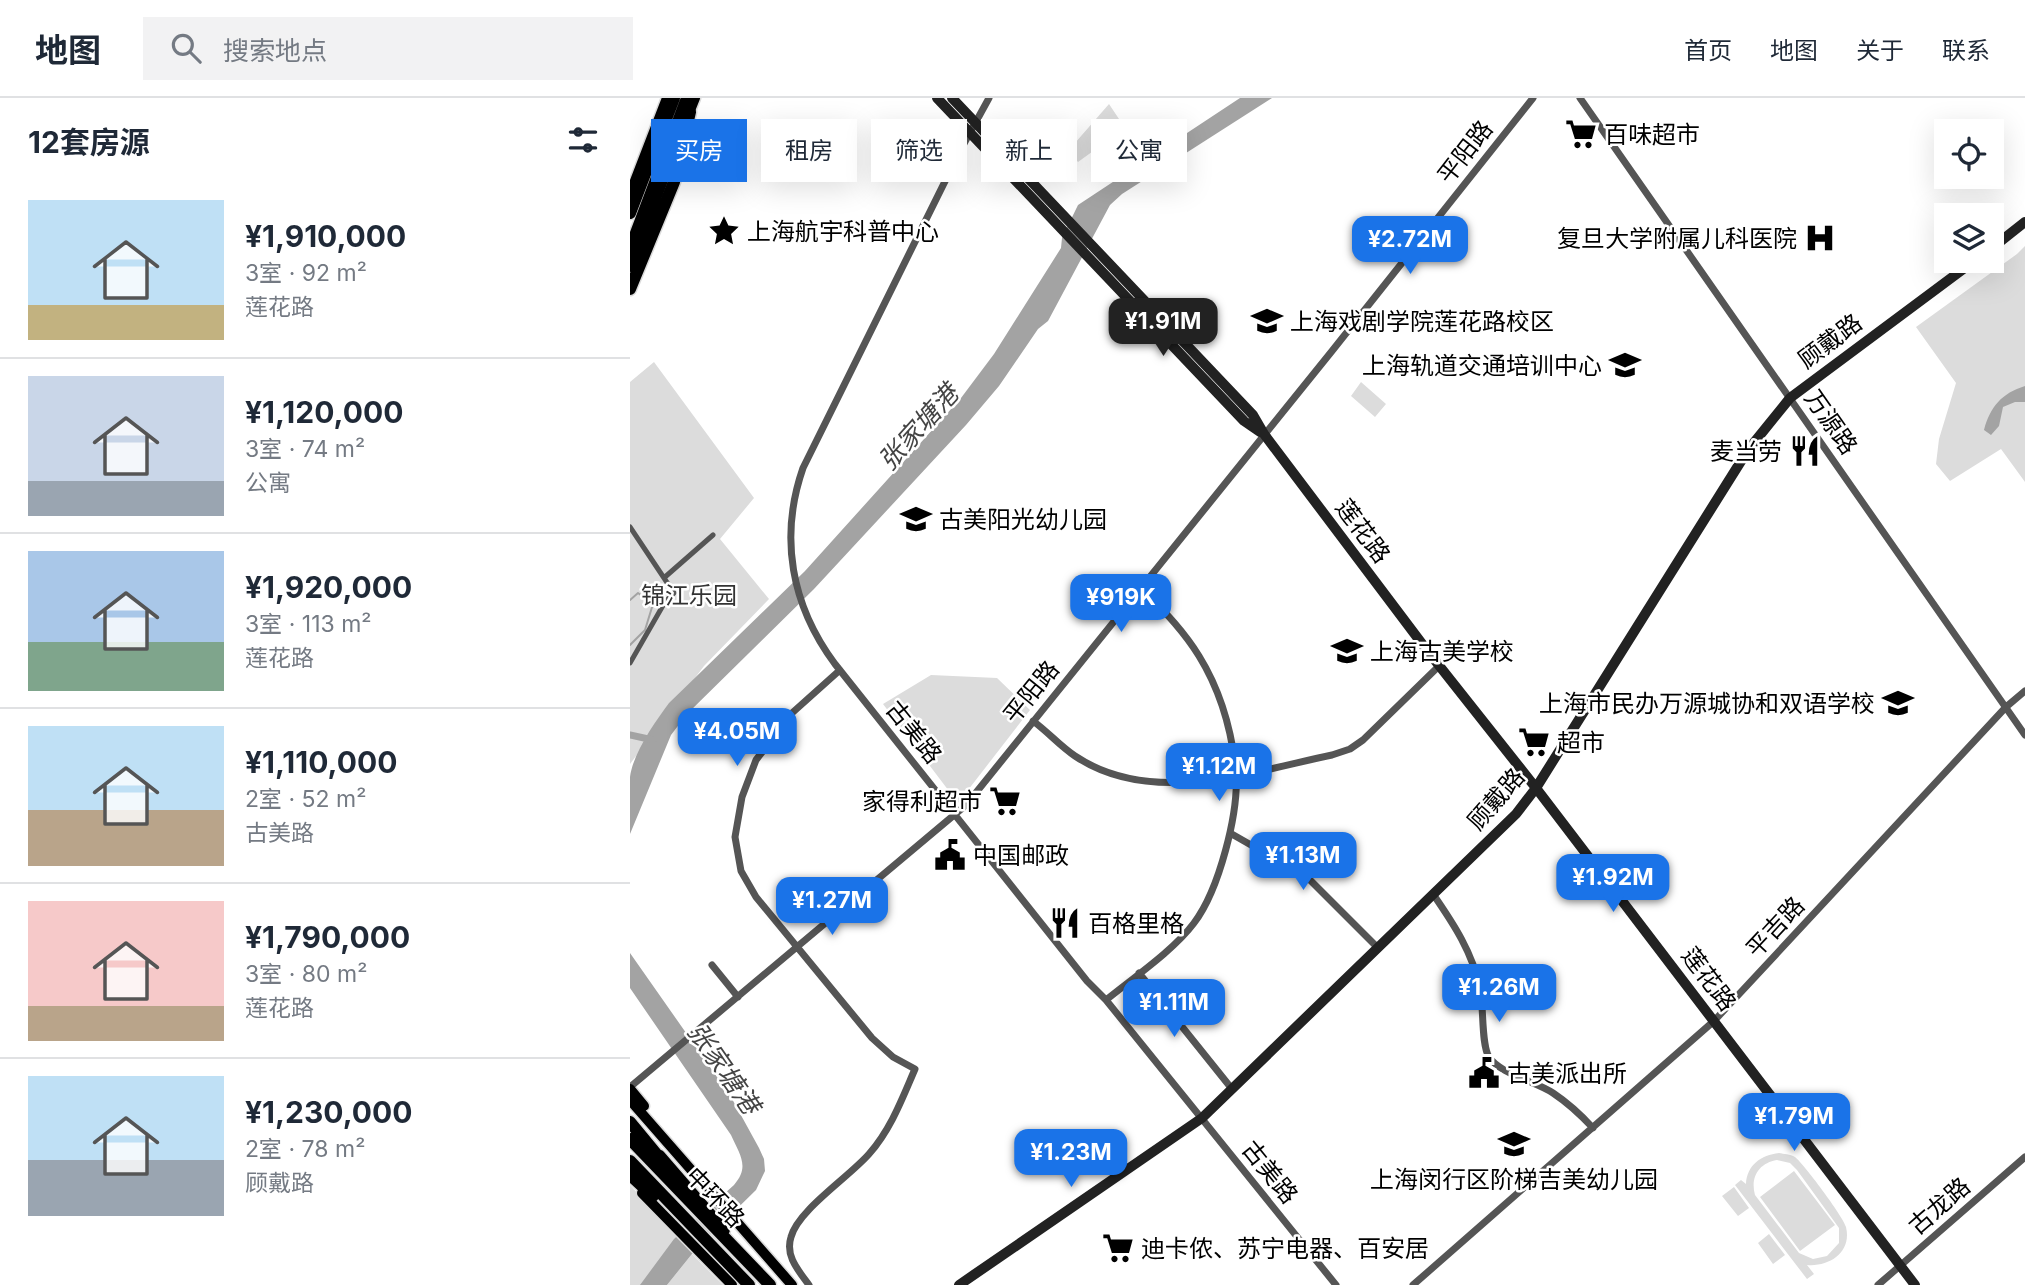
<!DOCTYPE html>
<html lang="zh">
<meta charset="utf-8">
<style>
body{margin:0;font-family:Inter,"Noto Sans SC",sans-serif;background:#f2f2f3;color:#1f2937;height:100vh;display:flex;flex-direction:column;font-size:26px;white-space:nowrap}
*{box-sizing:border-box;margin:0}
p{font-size:23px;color:#747a83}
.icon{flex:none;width:38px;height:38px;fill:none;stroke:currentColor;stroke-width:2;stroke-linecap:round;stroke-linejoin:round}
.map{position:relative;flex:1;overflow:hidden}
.side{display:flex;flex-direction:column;background:#fff;width:630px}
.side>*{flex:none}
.banner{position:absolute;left:21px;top:21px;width:665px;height:63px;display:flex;gap:14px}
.fabs{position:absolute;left:1304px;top:21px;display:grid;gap:14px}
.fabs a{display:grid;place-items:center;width:70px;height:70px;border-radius:0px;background:#fff;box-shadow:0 7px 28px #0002;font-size:35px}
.price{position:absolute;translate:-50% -60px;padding:0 16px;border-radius:14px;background:#1a73e8;color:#fff;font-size:23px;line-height:46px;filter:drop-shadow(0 2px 4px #0008)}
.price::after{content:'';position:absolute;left:50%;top:42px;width:21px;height:16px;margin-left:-10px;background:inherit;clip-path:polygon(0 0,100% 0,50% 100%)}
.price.selected{background:#222;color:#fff}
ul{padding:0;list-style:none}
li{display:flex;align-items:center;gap:21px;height:175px;padding:0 28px}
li+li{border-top:2px solid #e0e1e3}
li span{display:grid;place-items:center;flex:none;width:196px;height:140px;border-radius:0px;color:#555}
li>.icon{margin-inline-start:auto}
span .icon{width:84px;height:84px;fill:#fffc;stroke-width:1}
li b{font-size:30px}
h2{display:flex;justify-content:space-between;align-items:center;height:84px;padding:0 28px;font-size:30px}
.chip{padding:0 24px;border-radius:0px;background:#fff;box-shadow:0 7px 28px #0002;font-size:24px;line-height:63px}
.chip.selected{background:#1a73e8;color:#fff}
header{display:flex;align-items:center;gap:42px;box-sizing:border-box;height:98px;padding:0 35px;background:#fff;border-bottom:2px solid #e0e1e3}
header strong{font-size:33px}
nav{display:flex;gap:38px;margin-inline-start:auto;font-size:24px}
.search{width:490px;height:63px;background:#f2f2f3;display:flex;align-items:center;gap:18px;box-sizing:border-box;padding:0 24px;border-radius:0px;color:#747a83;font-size:26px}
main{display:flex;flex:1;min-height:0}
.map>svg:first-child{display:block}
.green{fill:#dcdcdc;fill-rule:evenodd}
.water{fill:#a3a3a3}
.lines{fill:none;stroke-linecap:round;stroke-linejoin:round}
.stream{stroke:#a3a3a3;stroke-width:2}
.canal{stroke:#a3a3a3;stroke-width:7}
.primary-casing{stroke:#dbdbdb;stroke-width:13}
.trunk-casing{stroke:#dbdbdb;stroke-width:15}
.pedestrian{stroke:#555;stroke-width:5}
.minor{stroke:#555;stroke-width:7}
.secondary{stroke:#222;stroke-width:10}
.primary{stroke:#000;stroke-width:10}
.trunk{stroke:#000;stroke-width:12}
.labels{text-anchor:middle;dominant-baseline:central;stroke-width:5;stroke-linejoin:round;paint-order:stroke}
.poi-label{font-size:24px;fill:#000;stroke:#fff;text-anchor:start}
.street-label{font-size:24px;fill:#000;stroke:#fff}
.park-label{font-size:24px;fill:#333;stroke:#fff}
.water-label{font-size:26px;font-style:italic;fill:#444;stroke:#fff}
</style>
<header>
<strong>地图</strong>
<div class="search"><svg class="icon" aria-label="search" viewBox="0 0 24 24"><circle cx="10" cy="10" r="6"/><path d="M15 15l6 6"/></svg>搜索地点</div>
<nav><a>首页</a><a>地图</a><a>关于</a><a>联系</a></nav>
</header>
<main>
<section class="side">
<h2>12套房源<svg class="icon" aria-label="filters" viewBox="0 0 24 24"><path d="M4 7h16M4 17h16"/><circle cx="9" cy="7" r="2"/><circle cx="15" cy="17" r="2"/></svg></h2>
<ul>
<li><span style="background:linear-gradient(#bfe0f5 75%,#c2b280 0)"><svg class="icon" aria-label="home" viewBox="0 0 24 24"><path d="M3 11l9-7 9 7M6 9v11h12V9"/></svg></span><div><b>¥1,910,000</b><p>3室 · 92 m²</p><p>莲花路</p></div></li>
<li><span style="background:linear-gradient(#c9d6e8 75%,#9aa5b1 0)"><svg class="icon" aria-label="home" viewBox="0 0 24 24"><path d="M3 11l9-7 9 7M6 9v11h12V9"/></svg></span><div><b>¥1,120,000</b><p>3室 · 74 m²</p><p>公寓</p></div></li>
<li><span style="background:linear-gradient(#a9c7e8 65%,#7fa58c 0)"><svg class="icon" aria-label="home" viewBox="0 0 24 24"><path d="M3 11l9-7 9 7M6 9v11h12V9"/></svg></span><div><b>¥1,920,000</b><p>3室 · 113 m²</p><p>莲花路</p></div></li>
<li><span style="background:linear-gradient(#bfe0f5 60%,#b9a48a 0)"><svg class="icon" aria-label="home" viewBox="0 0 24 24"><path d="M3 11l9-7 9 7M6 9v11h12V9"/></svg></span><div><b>¥1,110,000</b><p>2室 · 52 m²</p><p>古美路</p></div></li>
<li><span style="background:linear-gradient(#f6c9c9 75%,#b9a48a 0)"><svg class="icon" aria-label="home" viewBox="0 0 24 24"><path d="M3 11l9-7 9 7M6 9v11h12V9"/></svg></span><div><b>¥1,790,000</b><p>3室 · 80 m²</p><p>莲花路</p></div></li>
<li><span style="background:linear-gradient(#bfe0f5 60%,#9aa5b1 0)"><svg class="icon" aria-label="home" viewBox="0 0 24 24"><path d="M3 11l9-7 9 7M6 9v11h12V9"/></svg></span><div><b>¥1,230,000</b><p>2室 · 78 m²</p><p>顾戴路</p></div></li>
</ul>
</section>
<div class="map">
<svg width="1395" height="1187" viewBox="0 0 1395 1187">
<rect width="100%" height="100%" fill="#fff"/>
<path class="green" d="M 479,6 L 495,30 L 448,64 L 438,53 Z
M 1395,148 L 1395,384 L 1371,351 L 1320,383 L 1306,366 L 1309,341 L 1326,285 L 1286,229 L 1387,156 Z
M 24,264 L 124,400 L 90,441 L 139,501 L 74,568 L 0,666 L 0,284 Z
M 731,284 L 756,306 L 745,319 L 721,298 Z
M 301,577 L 367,580 L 400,612 L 328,705 L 253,606 Z
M 1149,1055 C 1154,1056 1160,1056 1165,1059 C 1173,1065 1213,1118 1216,1129 C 1222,1154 1200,1169 1177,1167 L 1184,1176 L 1177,1181 L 1105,1087 L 1111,1082 L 1116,1086 C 1117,1067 1131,1057 1149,1055 ZM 1147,1062 L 1160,1065 L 1167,1072 L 1209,1130 L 1209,1145 L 1197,1158 L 1183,1161 L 1169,1155 L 1125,1097 C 1120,1079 1129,1065 1147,1062 Z
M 1164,1073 L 1205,1127 L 1170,1153 L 1130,1099 Z
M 0,1087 L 47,1139 L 11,1187 L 0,1187 Z
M 1104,1089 L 1119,1110 L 1108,1118 L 1092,1098 Z
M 1139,1136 L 1155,1157 L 1143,1166 L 1128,1145 Z
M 62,1156 L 93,1187 L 37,1187 Z"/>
<path class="water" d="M 610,0 L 642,0 L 492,96 L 480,107 L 418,223 L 408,231 L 369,288 L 336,327 L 184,491 L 57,616 L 41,637 L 0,736 C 0,717 0,697 0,679 C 3,655 25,624 39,605 L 175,473 L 331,300 L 364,256 L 431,150 L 432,140 L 448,107 Z
M 1395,288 L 1395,304 L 1385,304 L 1373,309 L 1369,328 L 1361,337 L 1354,332 C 1360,309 1372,295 1395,288 Z
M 0,855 L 101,999 L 129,1050 L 134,1061 L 135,1073 L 126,1092 L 66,1151 L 37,1187 L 10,1187 L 44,1141 L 104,1087 C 120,1069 110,1057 101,1037 L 0,890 Z"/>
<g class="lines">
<path class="stream" d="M 0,502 L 8,495 L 23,506 L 15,532 L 0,547"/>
<path class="canal" d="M 0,637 L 23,642"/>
<defs>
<path id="primary" d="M 57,20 L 65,0
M 0,96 L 37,0
M 0,169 L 50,38
M 0,991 L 14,1008
M 0,1002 L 162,1187
M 30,1057 L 95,1132
M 12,1095 L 102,1187"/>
<path id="trunk" d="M 0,115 L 44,0
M 0,151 L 57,0
M 0,191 L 44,84 L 60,14
M 0,1024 L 33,1064
M 0,1041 L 140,1187
M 0,1063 L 119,1187
M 0,1077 L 23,1098"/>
</defs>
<use href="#primary" class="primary-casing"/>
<use href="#trunk" class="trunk-casing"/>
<path class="pedestrian" d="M 0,429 L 44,495 L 35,504 L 0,565
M 35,479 L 83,437"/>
<path class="minor" d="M 359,0 L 331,51 L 173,370 C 149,439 161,507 205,566 L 457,883 L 476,902 L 706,1187
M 950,0 L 1395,637
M 403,623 C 418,634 430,648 445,658 C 521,709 621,674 702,657 L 720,651 L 733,642 L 810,567
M 600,735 L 677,779 L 747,849
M 803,796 C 823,825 843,855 850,891 C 854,908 851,947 859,959 C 870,976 905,983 923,995 C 938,1005 951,1017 963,1030
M 82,867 L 108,899
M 509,875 L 602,991
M 476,902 C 503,880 544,852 564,825 C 589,792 609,715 606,674 C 602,634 590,592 569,558 C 553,532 532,511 511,489
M 0,989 L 336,707 L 702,253 L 903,0
M 179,1187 C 168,1172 155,1158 161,1139 C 168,1112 219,1079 239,1056 C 261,1031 272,1001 285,971 L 263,959 L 242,940 L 126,799 L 111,773 L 105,739 L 112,699 L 126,662 L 162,615 L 210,572
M 783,1187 L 1084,923 L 1376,609 L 1395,593
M 1248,1187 L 1395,1059"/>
<path class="secondary" d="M 307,0 L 614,323 L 630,334
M 322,0 L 623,317 L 634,336 L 796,551 L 906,690 L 1285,1187
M 1362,150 L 1395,124
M 329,1187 L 572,1020 L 886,716 L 906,690 L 1118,352 L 1160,300 L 1344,163"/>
<use href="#primary" class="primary"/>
<use href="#trunk" class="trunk"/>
</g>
<defs>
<symbol id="supermarket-bare" viewBox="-9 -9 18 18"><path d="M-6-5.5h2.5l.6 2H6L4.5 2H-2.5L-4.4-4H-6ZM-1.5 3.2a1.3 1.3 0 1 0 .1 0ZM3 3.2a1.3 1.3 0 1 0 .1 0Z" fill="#000" stroke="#fff" stroke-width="2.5" paint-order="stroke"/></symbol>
<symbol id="sight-bare" viewBox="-9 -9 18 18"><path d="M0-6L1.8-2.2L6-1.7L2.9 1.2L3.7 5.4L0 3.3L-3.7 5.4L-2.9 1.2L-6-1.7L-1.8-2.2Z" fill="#000" stroke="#fff" stroke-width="2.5" paint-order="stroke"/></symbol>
<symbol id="hospital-bare" viewBox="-9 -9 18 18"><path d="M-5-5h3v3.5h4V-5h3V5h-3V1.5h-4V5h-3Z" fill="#000" stroke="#fff" stroke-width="2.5" paint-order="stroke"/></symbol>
<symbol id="university-bare" viewBox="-9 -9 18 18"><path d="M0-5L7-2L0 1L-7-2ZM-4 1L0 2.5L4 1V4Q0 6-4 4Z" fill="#000" stroke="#fff" stroke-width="2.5" paint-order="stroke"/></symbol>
<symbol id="school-bare" viewBox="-9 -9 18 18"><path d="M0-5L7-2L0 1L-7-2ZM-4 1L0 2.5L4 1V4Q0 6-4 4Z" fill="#000" stroke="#fff" stroke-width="2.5" paint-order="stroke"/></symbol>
<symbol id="restaurant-bare" viewBox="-9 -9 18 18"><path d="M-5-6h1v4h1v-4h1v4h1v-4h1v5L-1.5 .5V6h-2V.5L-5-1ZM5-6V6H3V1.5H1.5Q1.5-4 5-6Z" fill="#000" stroke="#fff" stroke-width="2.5" paint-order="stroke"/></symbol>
<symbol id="civic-bare" viewBox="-9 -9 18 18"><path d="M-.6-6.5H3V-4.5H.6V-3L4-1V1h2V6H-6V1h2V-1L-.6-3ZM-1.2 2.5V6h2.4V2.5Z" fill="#000" stroke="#fff" stroke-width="2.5" paint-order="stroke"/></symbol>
</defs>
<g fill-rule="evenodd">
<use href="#supermarket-bare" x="929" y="14" width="44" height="44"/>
<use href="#sight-bare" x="72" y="111" width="44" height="44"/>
<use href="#hospital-bare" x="1168" y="118" width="44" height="44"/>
<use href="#university-bare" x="615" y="201" width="44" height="44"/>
<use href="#school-bare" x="973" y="245" width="44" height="44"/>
<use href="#restaurant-bare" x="1153" y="331" width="44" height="44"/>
<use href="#school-bare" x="264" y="399" width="44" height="44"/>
<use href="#school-bare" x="695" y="531" width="44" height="44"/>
<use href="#school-bare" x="1246" y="583" width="44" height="44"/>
<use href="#supermarket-bare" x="882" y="622" width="44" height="44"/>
<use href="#supermarket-bare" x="353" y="681" width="44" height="44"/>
<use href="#civic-bare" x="298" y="735" width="44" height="44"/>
<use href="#restaurant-bare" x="413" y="803" width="44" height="44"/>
<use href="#civic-bare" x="832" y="953" width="44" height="44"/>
<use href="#school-bare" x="862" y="1024" width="44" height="44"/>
<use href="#supermarket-bare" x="466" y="1128" width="44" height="44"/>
</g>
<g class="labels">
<g class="poi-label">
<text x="974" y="36">百味超市</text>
<text x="117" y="133">上海航宇科普中心</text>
<text x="1167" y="140" text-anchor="end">复旦大学附属儿科医院</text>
<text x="660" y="223">上海戏剧学院莲花路校区</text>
<text x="972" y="267" text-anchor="end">上海轨道交通培训中心</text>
<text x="1152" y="353" text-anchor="end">麦当劳</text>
<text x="309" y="421">古美阳光幼儿园</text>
<text x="740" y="553">上海古美学校</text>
<text x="1245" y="605" text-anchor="end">上海市民办万源城协和双语学校</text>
<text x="927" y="644">超市</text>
<text x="352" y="703" text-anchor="end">家得利超市</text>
<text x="343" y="757">中国邮政</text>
<text x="458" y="825">百格里格</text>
<text x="877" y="975">古美派出所</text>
<text x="884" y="1081" text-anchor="middle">上海闵行区阶梯吉美幼儿园</text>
<text x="511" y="1150">迪卡侬、苏宁电器、百安居</text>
</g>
<g class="street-label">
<text transform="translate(835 54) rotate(-52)">平阳路</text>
<text transform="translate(1200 243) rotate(-37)">顾戴路</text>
<text transform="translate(1201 324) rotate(55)">万源路</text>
<text transform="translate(733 433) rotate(53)">莲花路</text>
<text transform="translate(401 594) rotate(-51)">平阳路</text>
<text transform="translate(284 634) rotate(51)">古美路</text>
<text transform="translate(866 701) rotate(-49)">顾戴路</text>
<text transform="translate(1145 829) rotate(-47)">平吉路</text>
<text transform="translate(1079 881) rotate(53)">莲花路</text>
<text transform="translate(640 1074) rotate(51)">古美路</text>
<text transform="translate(85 1099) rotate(46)">中环路</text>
<text transform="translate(1309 1108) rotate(-41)">古龙路</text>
</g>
<g class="park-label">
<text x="59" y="497">锦江乐园</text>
</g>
<g class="water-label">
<text transform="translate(288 329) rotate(-48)">张家塘港</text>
<text transform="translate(94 970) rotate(55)">张家塘港</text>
</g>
</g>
</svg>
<div class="fabs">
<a><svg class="icon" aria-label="locate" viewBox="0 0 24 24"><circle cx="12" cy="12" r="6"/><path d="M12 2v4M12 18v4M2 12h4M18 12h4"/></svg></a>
<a><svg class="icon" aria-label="layers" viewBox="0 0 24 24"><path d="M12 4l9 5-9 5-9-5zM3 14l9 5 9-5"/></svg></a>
</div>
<b class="price" style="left:780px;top:178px">¥2.72M</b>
<b class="price selected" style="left:533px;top:260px">¥1.91M</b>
<b class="price" style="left:491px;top:536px">¥919K</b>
<b class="price" style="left:107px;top:670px">¥4.05M</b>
<b class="price" style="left:589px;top:705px">¥1.12M</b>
<b class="price" style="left:673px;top:794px">¥1.13M</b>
<b class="price" style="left:983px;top:816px">¥1.92M</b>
<b class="price" style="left:202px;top:839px">¥1.27M</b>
<b class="price" style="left:869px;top:926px">¥1.26M</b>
<b class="price" style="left:544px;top:941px">¥1.11M</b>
<b class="price" style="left:1164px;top:1055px">¥1.79M</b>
<b class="price" style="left:441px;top:1091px">¥1.23M</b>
<div class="banner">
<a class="chip selected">买房</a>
<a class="chip">租房</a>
<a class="chip">筛选</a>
<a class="chip">新上</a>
<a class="chip">公寓</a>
</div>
</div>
</main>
